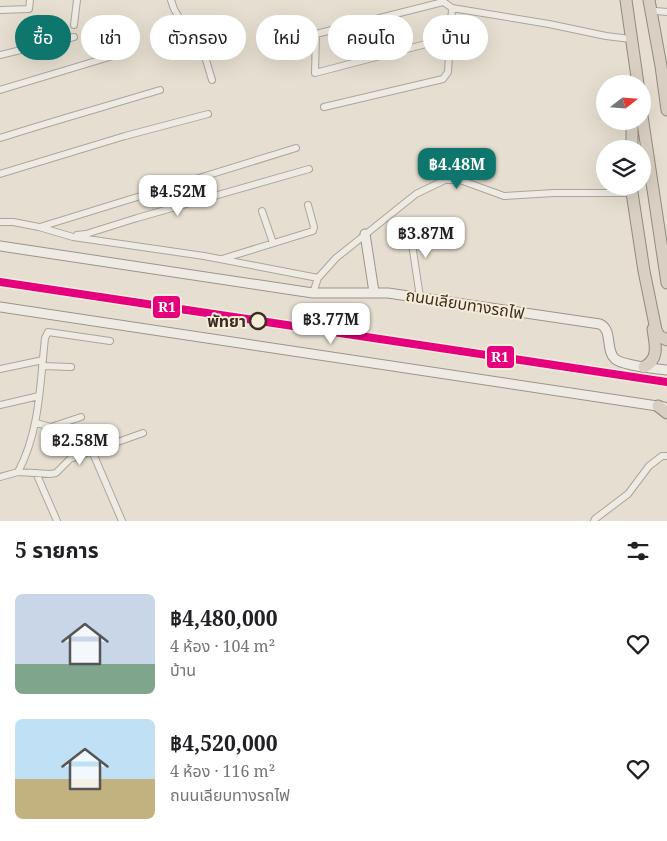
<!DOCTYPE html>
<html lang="th">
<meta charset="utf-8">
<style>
body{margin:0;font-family:"Noto Serif","Noto Sans Thai",serif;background:#f2f2f2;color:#202124;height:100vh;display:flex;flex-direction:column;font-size:19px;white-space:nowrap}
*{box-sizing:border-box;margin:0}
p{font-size:16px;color:#757577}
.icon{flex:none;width:28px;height:28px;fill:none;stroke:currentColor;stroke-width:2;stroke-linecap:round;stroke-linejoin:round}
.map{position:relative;height:521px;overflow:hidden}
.details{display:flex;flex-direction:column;background:#fff;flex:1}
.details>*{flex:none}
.top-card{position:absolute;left:15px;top:15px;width:638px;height:45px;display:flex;gap:10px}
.needle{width:32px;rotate:73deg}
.fabs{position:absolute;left:596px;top:75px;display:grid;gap:10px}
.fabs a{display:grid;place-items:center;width:55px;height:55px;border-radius:50%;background:#fff;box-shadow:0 5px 20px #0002;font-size:25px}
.price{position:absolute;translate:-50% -42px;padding:0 11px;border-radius:10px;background:#fff;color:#222;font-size:16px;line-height:32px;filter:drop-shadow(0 1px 2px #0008)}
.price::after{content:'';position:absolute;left:50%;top:30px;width:15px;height:11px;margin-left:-8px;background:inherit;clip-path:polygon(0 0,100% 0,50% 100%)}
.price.current{background:#0f766e;color:#fff}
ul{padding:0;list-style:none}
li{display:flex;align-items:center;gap:15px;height:125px;padding:0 15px}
li span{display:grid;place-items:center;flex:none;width:140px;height:100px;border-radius:8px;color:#555}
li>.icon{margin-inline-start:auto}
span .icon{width:60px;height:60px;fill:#fffc;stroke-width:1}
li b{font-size:21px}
h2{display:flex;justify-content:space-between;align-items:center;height:60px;padding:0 15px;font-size:21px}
.tag{padding:0 18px;border-radius:22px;background:#fff;box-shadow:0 5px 20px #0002;font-size:18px;line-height:45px}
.tag.current{background:#0f766e;color:#fff}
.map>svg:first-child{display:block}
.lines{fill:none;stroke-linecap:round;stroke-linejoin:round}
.street-casing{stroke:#aca59a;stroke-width:8}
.secondary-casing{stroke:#9c948a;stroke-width:11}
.highway-casing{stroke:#918a80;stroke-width:13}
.street{stroke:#eeebe3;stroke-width:6}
.secondary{stroke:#eeebe3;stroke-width:9}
.highway{stroke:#d9d0c3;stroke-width:11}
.rail-1-casing{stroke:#f6edd9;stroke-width:11}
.rail-1{stroke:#e5007d;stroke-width:8}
.stop-dot{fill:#f6edd9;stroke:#3c2d21;stroke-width:2.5}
.labels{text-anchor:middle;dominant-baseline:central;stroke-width:4;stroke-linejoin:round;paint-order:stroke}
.street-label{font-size:16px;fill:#3c2d21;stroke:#f6edd9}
.stop-label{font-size:16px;font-weight:bold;fill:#3c2d21;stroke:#f6edd9;text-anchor:end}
.line-badge{stroke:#f6edd9;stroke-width:2}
.badge-label{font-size:14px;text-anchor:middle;font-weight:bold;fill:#fff}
</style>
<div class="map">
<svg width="667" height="521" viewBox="0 0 667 521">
<rect width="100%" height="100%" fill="#e6dfd1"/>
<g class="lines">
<defs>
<path id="street" d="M 171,0 L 174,9 L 181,21 L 193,28 L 206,60 L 212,80
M 441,0 L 452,8 L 549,24 L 606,36 L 631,39
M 443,2 L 316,34 L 315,73 L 449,38
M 0,10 L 29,9 L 30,0
M 656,11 L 667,12
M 74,25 L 77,0
M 0,55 L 74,37
M 0,90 L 126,52
M 324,107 L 443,79 L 448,72 L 452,8
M 0,138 C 53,121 107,106 160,90
M 0,174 L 125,136 L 208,114
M 262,211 L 273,243
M 0,222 L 13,222 L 39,227 L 73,237 L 204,256 L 318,278
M 408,226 L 412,244 L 420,297
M 40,227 L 296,148
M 77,235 L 86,234 L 137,218 L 309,169
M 222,259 L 313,231 L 314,227 L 308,205
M 313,293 L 318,278 L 336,258 L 416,194 L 445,180 L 460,180 L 504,196 L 554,193 L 632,193
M 42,366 L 71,367
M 0,369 L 43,360
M 0,405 L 39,396
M 36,423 L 51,427 L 81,417
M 92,451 L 122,521
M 18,472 L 50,474 L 56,473 L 70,459 L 143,433
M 36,473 L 57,521
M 0,477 L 18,472 C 40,431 40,383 45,338 L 48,332 L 110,341
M 594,521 L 595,519 L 628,494 L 649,466 L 662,456 L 667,456"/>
<path id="secondary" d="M 365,234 L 374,292
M 0,246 L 313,293 L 388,293 L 600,324 C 613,330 605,350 615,359 C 622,365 657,369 667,370
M 0,307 L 664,407"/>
<path id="highway" d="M 626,0 L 638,84
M 649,0 L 661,66 L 667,110
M 642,116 L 667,283
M 632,149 L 632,121
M 631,186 L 644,271 L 656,330 L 659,336 L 667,340
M 644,367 C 660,359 655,344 653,329
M 658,406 L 667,413"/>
</defs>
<use href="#street" class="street-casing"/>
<use href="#secondary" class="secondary-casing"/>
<use href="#highway" class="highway-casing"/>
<use href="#street" class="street"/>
<use href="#secondary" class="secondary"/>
<use href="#highway" class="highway"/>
<defs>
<path id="rail-1" d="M 0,282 L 667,382"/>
</defs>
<use href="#rail-1" class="rail-1-casing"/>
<use href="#rail-1" class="rail-1"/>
</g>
<circle class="stop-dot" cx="258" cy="321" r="8"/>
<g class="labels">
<g class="street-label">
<text transform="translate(465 304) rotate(9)">ถนนเลียบทางรถไฟ</text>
</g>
<g class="stop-label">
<text x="246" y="321">พัทยา</text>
</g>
</g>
<g class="line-badge">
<rect x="152" y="295" width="29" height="24" rx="5" fill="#e5007d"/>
<rect x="486" y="345" width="29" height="24" rx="5" fill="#e5007d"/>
</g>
<g class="badge-label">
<text x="167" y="312">R1</text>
<text x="500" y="362">R1</text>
</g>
</svg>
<div class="fabs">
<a><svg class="needle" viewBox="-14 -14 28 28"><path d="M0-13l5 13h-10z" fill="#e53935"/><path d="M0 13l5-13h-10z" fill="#757577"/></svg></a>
<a><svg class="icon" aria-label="layers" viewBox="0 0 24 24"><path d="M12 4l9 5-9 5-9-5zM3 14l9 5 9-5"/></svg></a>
</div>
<b class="price current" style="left:457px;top:190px">฿4.48M</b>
<b class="price" style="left:178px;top:217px">฿4.52M</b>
<b class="price" style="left:426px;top:259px">฿3.87M</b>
<b class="price" style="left:331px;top:345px">฿3.77M</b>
<b class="price" style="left:80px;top:466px">฿2.58M</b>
<div class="top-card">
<a class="tag current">ซื้อ</a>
<a class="tag">เช่า</a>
<a class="tag">ตัวกรอง</a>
<a class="tag">ใหม่</a>
<a class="tag">คอนโด</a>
<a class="tag">บ้าน</a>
</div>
</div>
<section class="details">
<h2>5 รายการ<svg class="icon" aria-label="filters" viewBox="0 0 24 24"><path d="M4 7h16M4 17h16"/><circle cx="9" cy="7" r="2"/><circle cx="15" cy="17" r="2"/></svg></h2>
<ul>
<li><span style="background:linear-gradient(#c9d6e8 70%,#7fa58c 0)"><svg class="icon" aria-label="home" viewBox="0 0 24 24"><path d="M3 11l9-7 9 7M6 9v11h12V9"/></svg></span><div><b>฿4,480,000</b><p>4 ห้อง · 104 m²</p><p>บ้าน</p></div><svg class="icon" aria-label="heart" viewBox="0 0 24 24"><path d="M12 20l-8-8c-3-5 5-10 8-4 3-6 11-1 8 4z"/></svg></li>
<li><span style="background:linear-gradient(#bfe0f5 60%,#c2b280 0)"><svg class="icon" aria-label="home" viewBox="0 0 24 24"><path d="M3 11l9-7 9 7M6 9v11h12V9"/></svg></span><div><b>฿4,520,000</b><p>4 ห้อง · 116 m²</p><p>ถนนเลียบทางรถไฟ</p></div><svg class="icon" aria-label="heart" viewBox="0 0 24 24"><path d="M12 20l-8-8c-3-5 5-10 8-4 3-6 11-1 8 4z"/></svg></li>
</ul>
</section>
